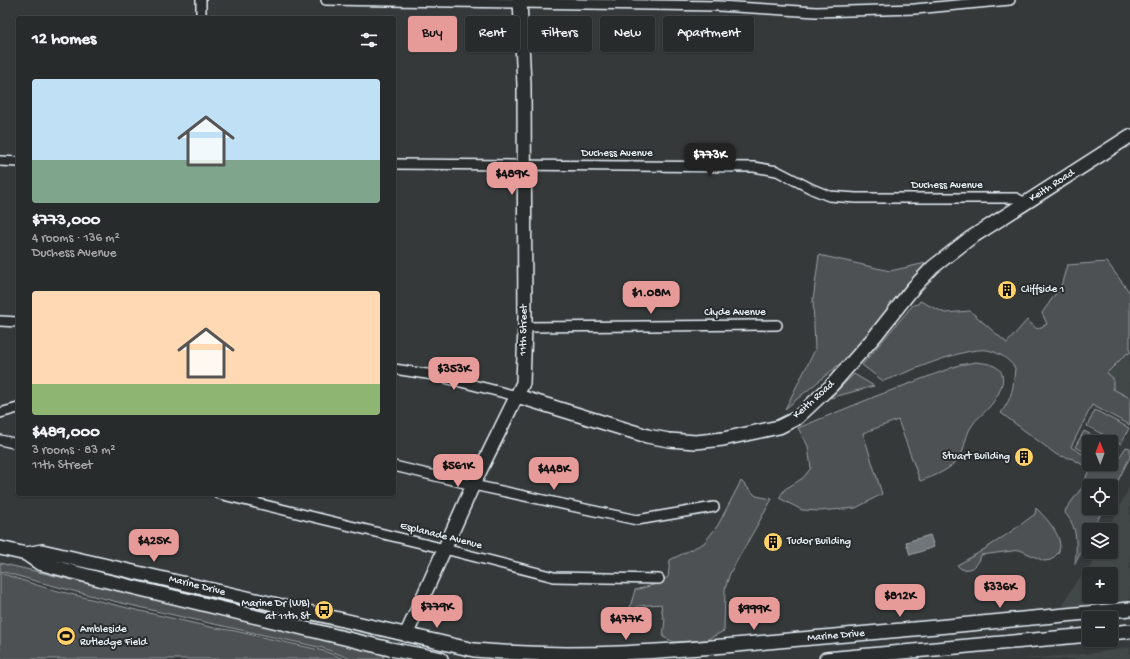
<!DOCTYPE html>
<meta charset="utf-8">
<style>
body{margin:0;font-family:"Gochi Hand",sans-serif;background:#303334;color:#f1f3f6;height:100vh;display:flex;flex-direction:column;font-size:15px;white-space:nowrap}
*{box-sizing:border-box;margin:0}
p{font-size:13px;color:#a5a7a9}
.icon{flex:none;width:22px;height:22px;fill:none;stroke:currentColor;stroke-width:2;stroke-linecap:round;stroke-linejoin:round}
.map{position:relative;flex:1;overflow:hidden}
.drawer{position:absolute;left:16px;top:16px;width:380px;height:480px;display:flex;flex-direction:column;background:#282b2c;border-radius:4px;box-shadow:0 1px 3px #0004,0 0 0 1px #444748}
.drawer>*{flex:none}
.guide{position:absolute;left:408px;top:16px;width:380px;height:36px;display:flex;gap:8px}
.needle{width:26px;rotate:359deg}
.controls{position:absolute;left:1082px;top:435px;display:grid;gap:8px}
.controls a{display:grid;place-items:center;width:36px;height:36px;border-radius:4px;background:#282b2c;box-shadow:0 1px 3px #0004,0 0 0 1px #444748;font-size:20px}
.price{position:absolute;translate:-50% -34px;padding:0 9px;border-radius:8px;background:#e69b98;color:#111;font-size:13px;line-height:26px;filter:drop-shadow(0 1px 2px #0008)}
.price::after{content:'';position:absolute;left:50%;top:24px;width:12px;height:9px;margin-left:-6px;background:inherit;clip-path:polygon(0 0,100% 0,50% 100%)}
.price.active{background:#222;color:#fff}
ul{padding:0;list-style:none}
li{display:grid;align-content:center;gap:8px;height:212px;padding:0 16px}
li span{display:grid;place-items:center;height:124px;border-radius:4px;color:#555}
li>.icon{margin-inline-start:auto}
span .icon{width:72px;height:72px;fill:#fffc;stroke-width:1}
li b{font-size:17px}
h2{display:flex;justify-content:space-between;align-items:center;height:48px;padding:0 16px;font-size:17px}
.pill{padding:0 14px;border-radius:4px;background:#282b2c;box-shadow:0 1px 3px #0004,0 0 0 1px #444748;font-size:14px;line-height:36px}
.pill.active{background:#e69b98;color:#111}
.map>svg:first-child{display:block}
.built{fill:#424647;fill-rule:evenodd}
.green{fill:#4d5152;stroke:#9aa1a5}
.water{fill:#707579;stroke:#a0a7ac}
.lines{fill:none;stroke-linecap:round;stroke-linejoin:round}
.street-casing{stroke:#e8f1f8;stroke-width:12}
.secondary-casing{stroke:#e8f1f8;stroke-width:16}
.street{stroke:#2a2d2e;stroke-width:9}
.secondary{stroke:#2a2d2e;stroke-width:13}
.labels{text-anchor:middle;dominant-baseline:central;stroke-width:4;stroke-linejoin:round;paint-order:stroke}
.street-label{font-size:11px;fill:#e8f1f8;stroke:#2a2d2e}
.poi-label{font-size:11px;fill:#e8f1f8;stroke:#2a2d2e;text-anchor:start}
</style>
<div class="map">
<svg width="1130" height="659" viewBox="0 0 1130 659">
<rect width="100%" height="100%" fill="#35393a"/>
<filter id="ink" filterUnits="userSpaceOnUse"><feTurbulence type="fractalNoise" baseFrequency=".025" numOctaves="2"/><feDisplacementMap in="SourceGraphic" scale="8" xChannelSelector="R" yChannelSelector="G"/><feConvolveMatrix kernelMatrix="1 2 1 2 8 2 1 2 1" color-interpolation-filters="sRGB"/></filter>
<g filter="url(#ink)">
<path class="built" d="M 1130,353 L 1130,398 L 1113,389 L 1107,373 L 1126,354 Z
M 1130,486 L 1130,602 L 1074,608 L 1064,607 L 1063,605 L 1075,583 L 1091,566 L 1097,552 L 1111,552 L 1111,530 L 1107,530 ZM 1089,574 L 1111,574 L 1111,596 L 1089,596 Z
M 1130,647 L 1130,659 L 1021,659 L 1094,653 Z"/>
<path class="green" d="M 819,255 L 890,271 L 926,263 L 848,357 L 785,409 L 815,350 L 813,300 Z
M 1107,262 L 1130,293 L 1130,353 L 1126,354 L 1107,373 L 1113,378 L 1113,389 L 1130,398 L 1130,425 L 1092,405 L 1071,447 L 1089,458 L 1089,464 L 1098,464 L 1110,472 L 1126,447 L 1130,448 L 1130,457 L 1111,494 L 1111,486 L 1089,486 L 1089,508 L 1104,508 L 1092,530 L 1089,530 L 1089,536 L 1075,564 C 1077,546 1078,527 1065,513 L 1066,509 L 1083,486 L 1089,469 L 1073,459 L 1057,455 L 1001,413 C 1013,396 1013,388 1015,368 C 1009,359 998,352 987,350 C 963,347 907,373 883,381 L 862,365 L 913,305 L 918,304 L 920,301 L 945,313 L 970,311 L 1007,343 L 1027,320 L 1037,329 L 1047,324 L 1042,313 L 1061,286 L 1067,265 Z
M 976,362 C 982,363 989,363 994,366 C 1011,373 999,395 991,405 C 985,413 976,418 971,427 C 966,435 965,445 962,453 C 954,469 935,476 920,481 L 898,420 L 863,433 L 882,494 L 856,508 L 819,511 L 802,510 L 779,498 L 785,489 L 803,478 L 811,468 L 808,446 L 798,428 L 879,395 L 959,365 Z
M 854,374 L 874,386 L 830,398 Z
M 1095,410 L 1129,428 L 1121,444 L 1087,426 Z
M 1084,431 L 1105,442 L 1089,442 L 1089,454 L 1075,447 Z
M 741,481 L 756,496 L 772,499 L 730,573 L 725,589 L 724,631 L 706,640 L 674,642 L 663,637 L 665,619 L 663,618 L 661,604 L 638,606 L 636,623 L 630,607 L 635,590 L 657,584 L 668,577 L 670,560 L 704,543 L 718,525 Z
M 1036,508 C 1045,517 1066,538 1058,553 C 1056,555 1053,558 1051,560 L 1044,561 L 1020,550 L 981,555 C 979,565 972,571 961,569 L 957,565 C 985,550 1010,533 1035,514 Z
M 0,563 L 384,653 L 384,657 L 381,659 L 351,659 L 323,648 C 215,624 106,602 0,571 Z
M 0,573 L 46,588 L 136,610 L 210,627 L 235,631 L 324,651 L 344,659 L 0,659 Z"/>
<path class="water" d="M 930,535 L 934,547 L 910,555 L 906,542 Z"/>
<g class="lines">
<defs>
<path id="street" d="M 326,0 L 719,6 L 816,12 L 915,9 L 1010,0
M 201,18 L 201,0
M 0,161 L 18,162
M 394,164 L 754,167 L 777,171 L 812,189 L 829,196 L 856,198 L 1016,198 L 1025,203
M 0,321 L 18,322
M 525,327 L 777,325
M 394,369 L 433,375 L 517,396
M 0,413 L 18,408
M 0,440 L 18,444
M 394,466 L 473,485 L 637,520 L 714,507
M 219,494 L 433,546 L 554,577 L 659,579"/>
<path id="secondary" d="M 517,396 L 647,436 L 669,440 L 696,442 L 723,439 L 779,427 L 797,418 L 832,385 L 875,336 L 913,288 L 933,267 L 969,239 L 1130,136
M 0,548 L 26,554 L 39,563 L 103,580 L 390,649 L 441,659
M 26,554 L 42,551 L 474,650 C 575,659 677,651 778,641 C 895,631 1013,620 1130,609
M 1111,633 L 1130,631
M 406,635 L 473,485 L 523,383 L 525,327 L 524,85 L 520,0
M 826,659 L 1089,635"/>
</defs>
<use href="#street" class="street-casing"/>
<use href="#secondary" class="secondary-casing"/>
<use href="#street" class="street"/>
<use href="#secondary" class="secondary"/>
</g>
</g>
<defs>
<symbol id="building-disc" viewBox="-11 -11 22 22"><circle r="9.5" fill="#ffd166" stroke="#2a2d2e"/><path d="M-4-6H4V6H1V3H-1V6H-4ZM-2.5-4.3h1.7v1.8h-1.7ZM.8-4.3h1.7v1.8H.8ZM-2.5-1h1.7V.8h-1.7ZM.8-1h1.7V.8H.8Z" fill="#111"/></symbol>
<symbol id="bus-disc" viewBox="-11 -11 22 22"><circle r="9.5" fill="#ffd166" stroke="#2a2d2e"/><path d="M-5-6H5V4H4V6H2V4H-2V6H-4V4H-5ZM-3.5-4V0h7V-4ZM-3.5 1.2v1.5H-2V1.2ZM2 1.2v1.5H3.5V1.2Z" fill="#111"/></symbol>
<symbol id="stadium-disc" viewBox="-11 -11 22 22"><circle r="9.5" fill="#ffd166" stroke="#2a2d2e"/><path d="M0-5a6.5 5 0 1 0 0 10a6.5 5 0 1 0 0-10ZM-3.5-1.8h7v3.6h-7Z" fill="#111"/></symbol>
</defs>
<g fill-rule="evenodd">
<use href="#building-disc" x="996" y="279" width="22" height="22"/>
<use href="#building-disc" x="1013" y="446" width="22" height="22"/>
<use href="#building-disc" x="762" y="531" width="22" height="22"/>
<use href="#bus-disc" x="313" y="599" width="22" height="22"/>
<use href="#stadium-disc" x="55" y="625" width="22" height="22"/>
</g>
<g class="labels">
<g class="street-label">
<text x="617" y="154">Duchess Avenue</text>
<text x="947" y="186">Duchess Avenue</text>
<text transform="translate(1052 186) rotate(-33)">Keith Road</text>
<text x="735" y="313">Clyde Avenue</text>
<text transform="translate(524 330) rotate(-89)">11th Street</text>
<text transform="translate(814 400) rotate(-42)">Keith Road</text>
<text transform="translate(441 536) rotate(14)">Esplanade Avenue</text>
<text transform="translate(197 586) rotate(14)">Marine Drive</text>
<text transform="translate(836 636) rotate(-5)">Marine Drive</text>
</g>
<g class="poi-label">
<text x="1021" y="290">Cliffside 1</text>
<text x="1010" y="457" text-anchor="end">Stuart Building</text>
<text x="787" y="542">Tudor Building</text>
<text x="310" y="604" text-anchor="end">Marine Dr (WB)<tspan x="310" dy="13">at 11th St</tspan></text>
<text x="80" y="630">Ambleside<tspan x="80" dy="13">Rutledge Field</tspan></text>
</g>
</g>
</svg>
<div class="controls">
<a><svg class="needle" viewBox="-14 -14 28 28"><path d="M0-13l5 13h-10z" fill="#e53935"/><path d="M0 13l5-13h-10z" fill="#a5a7a9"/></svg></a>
<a><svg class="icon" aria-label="locate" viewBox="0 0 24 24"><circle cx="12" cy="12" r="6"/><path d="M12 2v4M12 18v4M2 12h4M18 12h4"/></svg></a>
<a><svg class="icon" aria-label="layers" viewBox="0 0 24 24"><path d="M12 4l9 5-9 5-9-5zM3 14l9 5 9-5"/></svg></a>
<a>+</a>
<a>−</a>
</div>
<b class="price active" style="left:710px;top:177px">$773K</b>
<b class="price" style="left:512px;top:196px">$489K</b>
<b class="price" style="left:651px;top:315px">$1.08M</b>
<b class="price" style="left:454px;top:391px">$353K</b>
<b class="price" style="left:458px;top:488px">$561K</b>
<b class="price" style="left:554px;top:491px">$448K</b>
<b class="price" style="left:154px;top:563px">$425K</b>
<b class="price" style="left:1000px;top:609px">$336K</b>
<b class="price" style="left:900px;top:618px">$812K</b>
<b class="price" style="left:437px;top:629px">$779K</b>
<b class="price" style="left:754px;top:631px">$999K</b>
<b class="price" style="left:626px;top:641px">$477K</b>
<div class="guide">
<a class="pill active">Buy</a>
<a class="pill">Rent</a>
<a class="pill">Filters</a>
<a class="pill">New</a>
<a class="pill">Apartment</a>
</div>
<section class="drawer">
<h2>12 homes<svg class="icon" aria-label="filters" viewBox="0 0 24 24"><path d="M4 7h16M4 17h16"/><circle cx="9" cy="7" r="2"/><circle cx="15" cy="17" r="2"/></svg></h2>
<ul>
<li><span style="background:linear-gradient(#bfe0f5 65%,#7fa58c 0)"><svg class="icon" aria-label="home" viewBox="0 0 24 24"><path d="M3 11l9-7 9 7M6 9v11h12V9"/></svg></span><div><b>$773,000</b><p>4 rooms · 136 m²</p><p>Duchess Avenue</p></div></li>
<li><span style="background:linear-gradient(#ffd9b3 75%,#8fb573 0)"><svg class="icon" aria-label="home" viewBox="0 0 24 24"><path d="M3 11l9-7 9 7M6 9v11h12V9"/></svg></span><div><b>$489,000</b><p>3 rooms · 83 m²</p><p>11th Street</p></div></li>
</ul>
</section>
</div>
